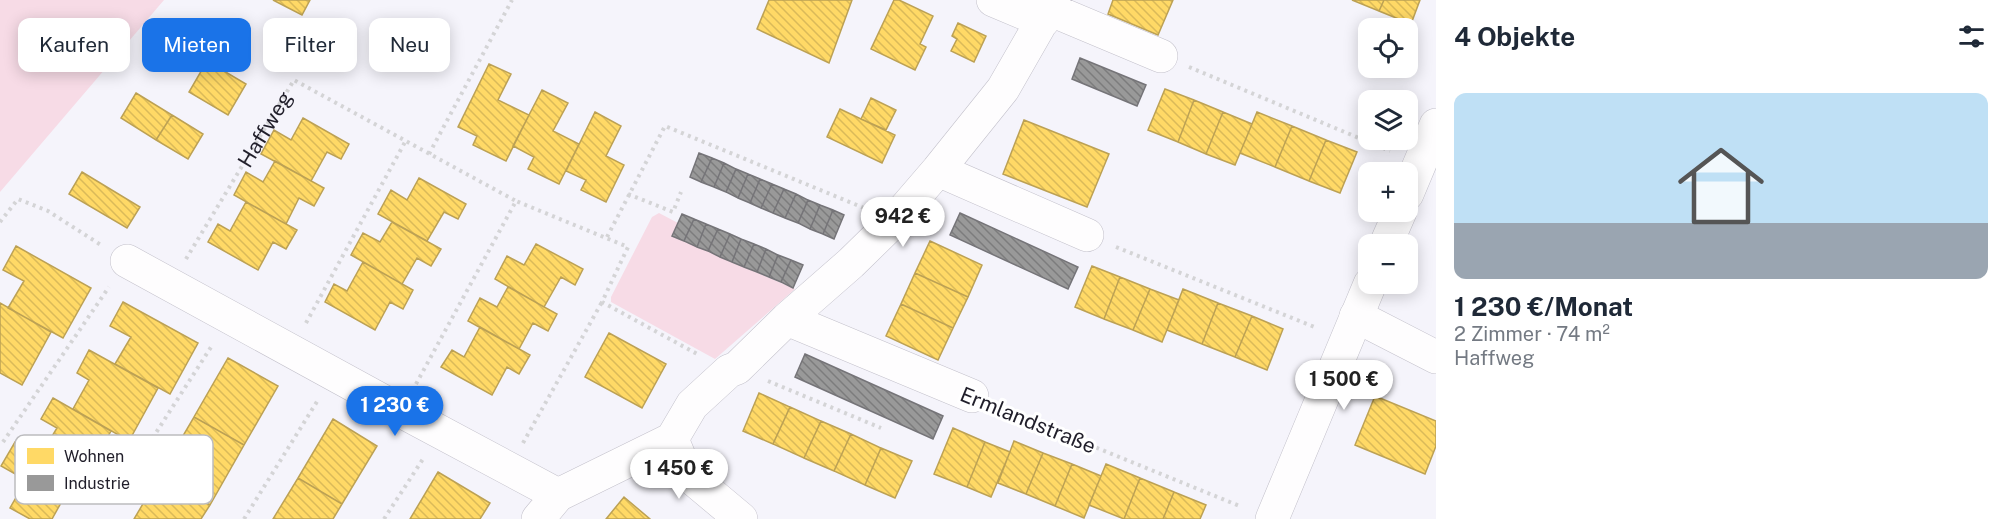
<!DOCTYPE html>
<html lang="de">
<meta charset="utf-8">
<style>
body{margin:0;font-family:"Public Sans",sans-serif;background:#f2f2f3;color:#1f2937;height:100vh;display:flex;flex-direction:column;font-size:22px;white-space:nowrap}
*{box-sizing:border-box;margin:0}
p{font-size:20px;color:#747a83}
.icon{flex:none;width:33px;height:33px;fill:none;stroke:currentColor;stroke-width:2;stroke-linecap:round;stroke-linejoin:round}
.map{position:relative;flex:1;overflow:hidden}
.panel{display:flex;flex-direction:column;background:#fff;width:570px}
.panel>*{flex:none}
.guide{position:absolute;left:18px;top:18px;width:570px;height:54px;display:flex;gap:12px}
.tools{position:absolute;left:1358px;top:18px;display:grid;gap:12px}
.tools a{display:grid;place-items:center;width:60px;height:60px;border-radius:12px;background:#fff;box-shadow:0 3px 15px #0003;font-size:30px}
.price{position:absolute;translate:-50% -51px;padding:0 14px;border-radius:21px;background:#fff;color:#222;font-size:20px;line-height:39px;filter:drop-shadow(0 2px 3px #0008)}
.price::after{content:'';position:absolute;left:50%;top:36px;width:18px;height:14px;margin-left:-9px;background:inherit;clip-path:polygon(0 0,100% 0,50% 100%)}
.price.current{background:#1a73e8;color:#fff}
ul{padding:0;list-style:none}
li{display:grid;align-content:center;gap:12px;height:318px;padding:0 18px}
li span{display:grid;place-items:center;height:186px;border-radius:12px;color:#555}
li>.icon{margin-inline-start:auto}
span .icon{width:108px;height:108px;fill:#fffc;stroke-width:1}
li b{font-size:26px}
h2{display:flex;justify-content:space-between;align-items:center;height:72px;padding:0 18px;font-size:26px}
.tag{padding:0 21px;border-radius:12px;background:#fff;box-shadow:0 3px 15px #0003;font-size:21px;line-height:54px}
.tag.current{background:#1a73e8;color:#fff}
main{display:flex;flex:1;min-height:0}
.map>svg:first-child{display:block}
.green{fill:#f7dbe6}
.homes{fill:url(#homes-back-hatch);stroke:#bca154;stroke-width:1.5}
.industry{fill:url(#industry-back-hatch);stroke:#757478;stroke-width:1.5}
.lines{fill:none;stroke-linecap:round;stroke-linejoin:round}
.minor-casing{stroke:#c3c1cb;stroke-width:34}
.major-casing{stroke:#c3c1cb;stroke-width:34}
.path{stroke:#d4d4d6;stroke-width:4;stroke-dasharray:3 4.5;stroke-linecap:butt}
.minor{stroke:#fefdfe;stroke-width:33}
.major{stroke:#fefdfe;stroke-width:33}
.labels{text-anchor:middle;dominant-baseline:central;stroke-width:6;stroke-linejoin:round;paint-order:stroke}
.street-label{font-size:21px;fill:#201e2a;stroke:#fff}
.key{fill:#fff;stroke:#bcbcbf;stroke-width:1.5}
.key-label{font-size:16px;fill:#201e2a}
</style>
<main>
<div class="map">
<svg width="1436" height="519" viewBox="0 0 1436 519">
<defs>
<pattern id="homes-back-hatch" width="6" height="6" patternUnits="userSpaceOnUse" patternTransform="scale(1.5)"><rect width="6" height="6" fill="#ffd966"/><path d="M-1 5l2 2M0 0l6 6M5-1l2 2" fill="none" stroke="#daba59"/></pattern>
<pattern id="industry-back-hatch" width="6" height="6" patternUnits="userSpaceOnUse" patternTransform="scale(1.5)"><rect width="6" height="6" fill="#999"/><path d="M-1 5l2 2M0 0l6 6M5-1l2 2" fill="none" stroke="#7c7c7d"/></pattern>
</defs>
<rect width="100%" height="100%" fill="#f5f4fb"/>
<path class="green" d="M 0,0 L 164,0 L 0,192 Z
M 659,213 L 678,223 L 673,236 L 795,289 L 715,359 L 611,302 L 611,297 L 652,217 Z"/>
<path class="homes" d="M 273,0 L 310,0 L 302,15 Z
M 769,0 L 852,0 L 829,63 L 757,29 Z
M 894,0 L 899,0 L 933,16 L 920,44 L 926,47 L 915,70 L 871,49 Z
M 1113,0 L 1173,0 L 1158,35 L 1108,14 Z
M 1352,0 L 1384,0 L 1379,11 Z
M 1384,0 L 1420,0 L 1411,24 L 1379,11 Z
M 958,23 L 986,36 L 974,62 L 951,51 L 957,39 L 952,36 Z
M 207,61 L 246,84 L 228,115 L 189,92 Z
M 489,64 L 511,74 L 498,100 L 529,115 L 506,161 L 473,145 L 477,136 L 458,127 Z
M 1165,89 L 1194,100 L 1178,142 L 1148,130 Z
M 542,90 L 568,103 L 553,131 L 579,144 L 559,184 L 528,169 L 534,157 L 513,146 Z
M 136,93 L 172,115 L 156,140 L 121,118 Z
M 871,98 L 896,110 L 886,130 L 861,119 Z
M 1194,100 L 1223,112 L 1206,154 L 1178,142 Z
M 840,109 L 895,135 L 882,163 L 827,137 Z
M 595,112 L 621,126 L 606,156 L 624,165 L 606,202 L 581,190 L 586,180 L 566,171 Z
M 1223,112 L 1252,124 L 1235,165 L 1206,154 Z
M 1257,112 L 1292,126 L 1275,167 L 1240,153 Z
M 172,115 L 203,134 L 188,159 L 156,140 Z
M 303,118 L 349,144 L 341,159 L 327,152 L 311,181 L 261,154 L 274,130 L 291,140 Z
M 1024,120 L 1109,154 L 1087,207 L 1003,174 Z
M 1292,126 L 1326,140 L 1309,181 L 1275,167 Z
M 1326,140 L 1357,152 L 1340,193 L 1309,181 Z
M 275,161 L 324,188 L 314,206 L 299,198 L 286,224 L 234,195 L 246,172 L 263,182 Z
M 82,172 L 140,207 L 127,228 L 69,194 Z
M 419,178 L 466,204 L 458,219 L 444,212 L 427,241 L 378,214 L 391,190 L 407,200 Z
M 246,202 L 297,230 L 286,249 L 273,242 L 258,270 L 208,242 L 218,224 L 230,231 Z
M 392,222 L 441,249 L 431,266 L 417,258 L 402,284 L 351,255 L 363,233 L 380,242 Z
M 930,241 L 982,265 L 968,297 L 915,273 Z
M 536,244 L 583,269 L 575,285 L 561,277 L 544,307 L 495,279 L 507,256 L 524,265 Z
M 16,246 L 91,288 L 63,338 L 8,308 L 24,281 L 3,270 Z
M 363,262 L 413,290 L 403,309 L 390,302 L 375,330 L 325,302 L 334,284 L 347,291 Z
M 1092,266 L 1120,277 L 1104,319 L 1075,307 Z
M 915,273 L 968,297 L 953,328 L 901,304 Z
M 1120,277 L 1150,289 L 1133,330 L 1104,319 Z
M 508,287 L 557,314 L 548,331 L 533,323 L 519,349 L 468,321 L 480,298 L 497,307 Z
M 1150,289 L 1179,300 L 1162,342 L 1133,330 Z
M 1183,289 L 1218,303 L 1202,344 L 1167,330 Z
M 123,302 L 198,343 L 170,394 L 115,364 L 131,337 L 110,326 Z
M 0,303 L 51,332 L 22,385 L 0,373 Z
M 1218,303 L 1252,316 L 1235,357 L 1202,344 Z
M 901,304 L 953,328 L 938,360 L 886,336 Z
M 1252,316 L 1283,329 L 1267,370 L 1235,357 Z
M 480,327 L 530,355 L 519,374 L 507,367 L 492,395 L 441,367 L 452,350 L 464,357 Z
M 609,333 L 666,364 L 642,408 L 585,377 Z
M 89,350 L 158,388 L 129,441 L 73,409 L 89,380 L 77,373 Z
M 228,358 L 278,386 L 244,445 L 194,417 Z
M 759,393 L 790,407 L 773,444 L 743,431 Z
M 1375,396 L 1436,421 L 1436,446 L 1425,474 L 1355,445 Z
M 53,398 L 111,431 L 83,480 L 40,456 L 57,428 L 41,419 Z
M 790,407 L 821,421 L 804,458 L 773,444 Z
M 194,417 L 244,445 L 210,505 L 160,475 Z
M 333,419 L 377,446 L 342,504 L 298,478 Z
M 821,421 L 851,434 L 834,471 L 804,458 Z
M 953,428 L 985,442 L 967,487 L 934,474 Z
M 851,434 L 881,448 L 865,485 L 834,471 Z
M 1014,441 L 1043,453 L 1026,494 L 998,483 Z
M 15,442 L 76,476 L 52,519 L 30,519 L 10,508 L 26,480 L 1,466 Z
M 985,442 L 1010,452 L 991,497 L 967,487 Z
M 881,448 L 912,461 L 895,498 L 865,485 Z
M 1043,453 L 1072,464 L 1055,506 L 1026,494 Z
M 1072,464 L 1101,476 L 1084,518 L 1055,506 Z
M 1106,464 L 1140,478 L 1124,519 L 1089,505 Z
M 438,472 L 490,503 L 480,519 L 410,519 Z
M 160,475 L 210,505 L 201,519 L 134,519 Z
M 298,478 L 342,504 L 333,519 L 273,519 Z
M 1140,478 L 1174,492 L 1163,519 L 1124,519 Z
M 1174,492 L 1206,505 L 1200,519 L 1163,519 Z
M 624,497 L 650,519 L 606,519 Z"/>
<path class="industry" d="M 1080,58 L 1146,85 L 1137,106 L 1072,79 Z
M 699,153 L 712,158 L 701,182 L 690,177 Z
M 712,158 L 724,163 L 714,187 L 701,182 Z
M 724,163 L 736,169 L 726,192 L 714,187 Z
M 736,169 L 748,174 L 738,198 L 726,192 Z
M 748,174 L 760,179 L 750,203 L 738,198 Z
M 760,179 L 772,184 L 761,208 L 750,203 Z
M 772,184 L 784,189 L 773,213 L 761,208 Z
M 784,189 L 796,194 L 785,218 L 773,213 Z
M 796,194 L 808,200 L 798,223 L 785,218 Z
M 808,200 L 820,205 L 810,229 L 798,223 Z
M 820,205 L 833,210 L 823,234 L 810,229 Z
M 833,210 L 844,215 L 834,239 L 823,234 Z
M 960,213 L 1078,267 L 1068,289 L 950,235 Z
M 682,214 L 694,219 L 684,241 L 672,236 Z
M 694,219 L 706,224 L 697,247 L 684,241 Z
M 706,224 L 718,229 L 708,251 L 697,247 Z
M 718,229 L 730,234 L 720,257 L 708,251 Z
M 730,234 L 741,239 L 732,262 L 720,257 Z
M 741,239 L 754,244 L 744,267 L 732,262 Z
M 754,244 L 766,249 L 757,272 L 744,267 Z
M 766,249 L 778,255 L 769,277 L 757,272 Z
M 778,255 L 791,260 L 781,282 L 769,277 Z
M 791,260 L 803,265 L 793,288 L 781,282 Z
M 805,354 L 943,416 L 933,439 L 795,377 Z"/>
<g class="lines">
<defs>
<path id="minor" d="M 993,0 L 1043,21
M 1049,9 L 1161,56
M 938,170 L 1087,235
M 127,261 L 401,411 L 558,495 L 672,439
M 1356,316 L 1436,357
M 787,319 L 972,396
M 672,439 L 692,405 L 729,371 L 737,368 L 787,319 L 851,263 L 895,220 L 938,170 L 1003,89 L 1054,0
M 672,439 L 686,473 L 741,519
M 538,519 L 558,495"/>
<path id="major" d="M 1407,194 L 1436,125
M 1386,244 L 1400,212
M 1272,519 L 1370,284"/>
</defs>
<use href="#minor" class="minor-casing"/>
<use href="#major" class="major-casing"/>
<g class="path">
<path d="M 1189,67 L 1390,151"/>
<path d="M 429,154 L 512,0"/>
<path d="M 628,194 L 673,212 L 681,192"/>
<path d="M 0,222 L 18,199 L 48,211 L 101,245"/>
<path d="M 607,237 L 665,126 L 864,208"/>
<path d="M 1116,247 L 1317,328"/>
<path id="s1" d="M 186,259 L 294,80 L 516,201"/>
<path d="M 306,323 L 405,142"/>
<path d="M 768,381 L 881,428"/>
<path d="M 416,384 L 516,201 L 628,247 L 602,302 L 699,355"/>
<path d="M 999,408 L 1242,507"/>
<path d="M 3,442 L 109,287"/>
<path d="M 523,443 L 602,302"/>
<path d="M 116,495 L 213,344"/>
<path d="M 244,519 L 318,400"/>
<path d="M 384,519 L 423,459"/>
</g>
<use href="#minor" class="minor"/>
<use href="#major" class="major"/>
</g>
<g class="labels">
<g class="street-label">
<text stroke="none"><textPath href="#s1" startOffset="152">Haffweg</textPath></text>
<text transform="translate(1028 420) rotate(22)">Ermlandstraße</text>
</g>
</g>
<rect x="15" y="435" width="198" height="69" rx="9" class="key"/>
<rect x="27" y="448" width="27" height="16" fill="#ffd966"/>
<rect x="27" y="475" width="27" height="16" fill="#999"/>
<g class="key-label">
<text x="64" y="462">Wohnen</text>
<text x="64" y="489">Industrie</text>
</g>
</svg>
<div class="tools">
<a><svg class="icon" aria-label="locate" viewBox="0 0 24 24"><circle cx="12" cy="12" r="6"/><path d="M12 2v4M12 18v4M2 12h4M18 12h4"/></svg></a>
<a><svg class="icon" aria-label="layers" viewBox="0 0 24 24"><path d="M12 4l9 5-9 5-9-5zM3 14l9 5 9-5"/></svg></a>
<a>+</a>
<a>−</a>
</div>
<b class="price" style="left:903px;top:248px">942 €</b>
<b class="price" style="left:1344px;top:411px">1 500 €</b>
<b class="price current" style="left:395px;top:437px">1 230 €</b>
<b class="price" style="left:679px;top:500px">1 450 €</b>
<div class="guide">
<a class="tag">Kaufen</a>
<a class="tag current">Mieten</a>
<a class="tag">Filter</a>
<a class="tag">Neu</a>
</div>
</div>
<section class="panel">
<h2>4 Objekte<svg class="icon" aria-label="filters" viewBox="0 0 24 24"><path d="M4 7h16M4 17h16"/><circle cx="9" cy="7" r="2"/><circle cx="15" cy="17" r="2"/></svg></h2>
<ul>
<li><span style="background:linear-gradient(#bfe0f5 70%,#9aa5b1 0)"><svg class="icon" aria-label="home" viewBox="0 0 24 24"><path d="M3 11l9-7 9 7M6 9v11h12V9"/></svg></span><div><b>1 230 €/Monat</b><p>2 Zimmer · 74 m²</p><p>Haffweg</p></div></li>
</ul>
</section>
</main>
